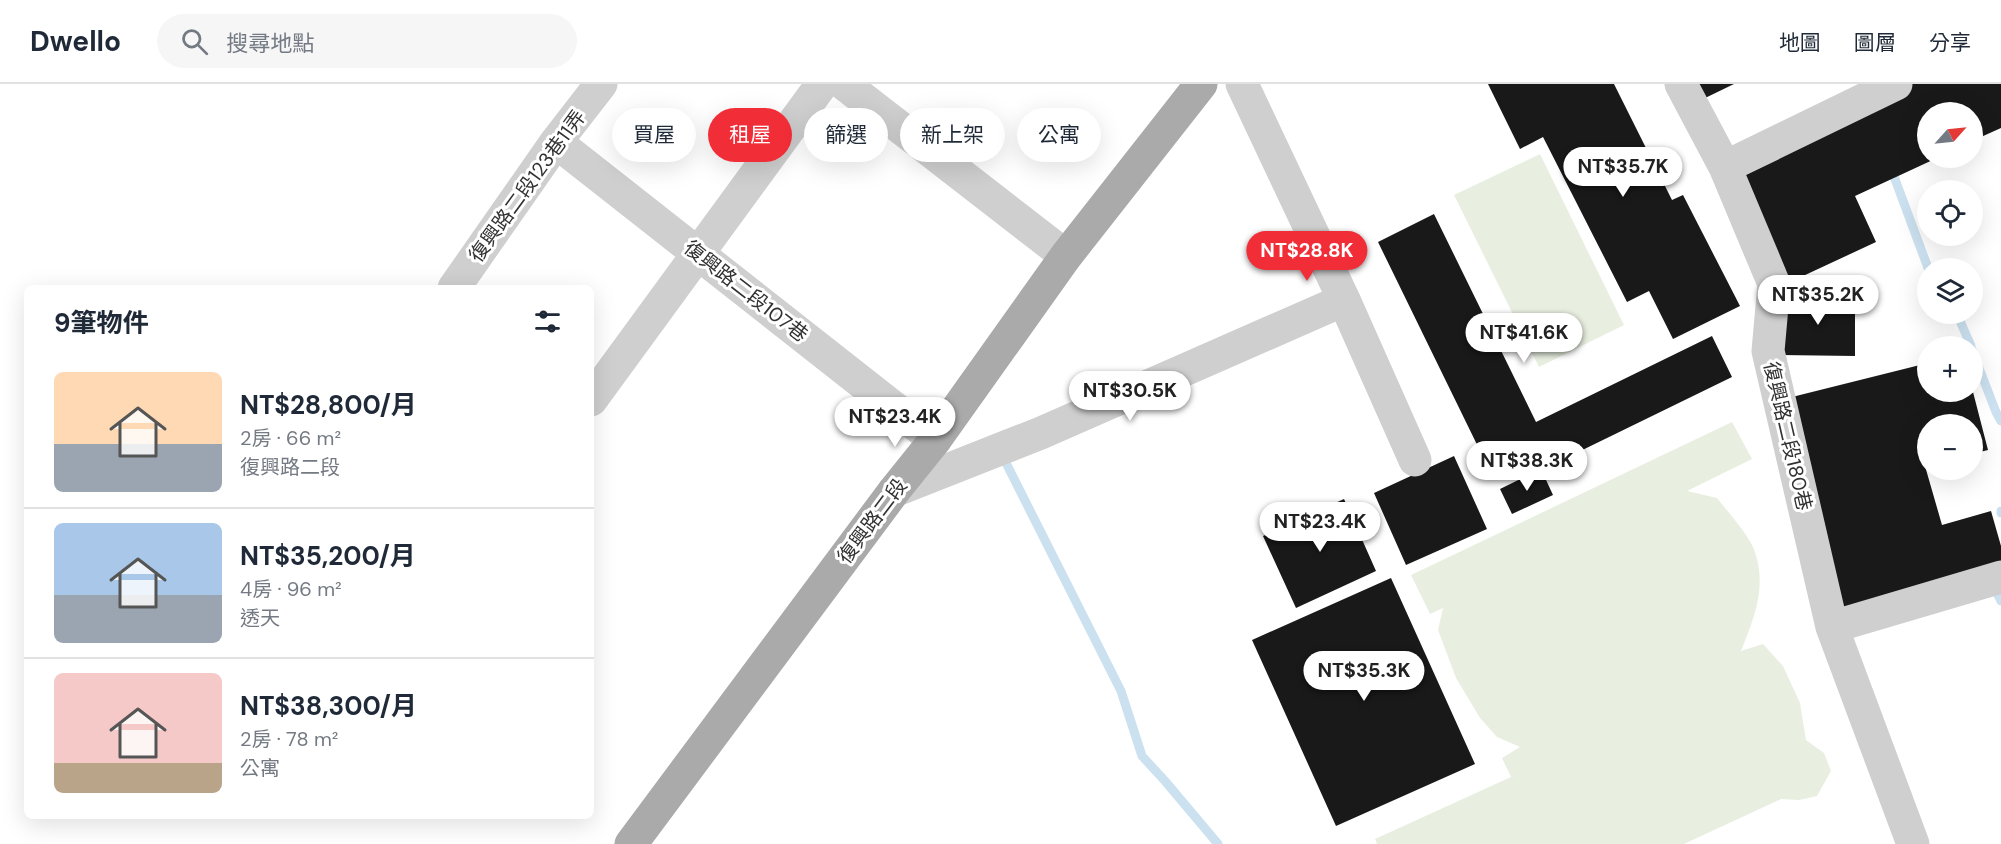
<!DOCTYPE html>
<html lang="zh-TW">
<meta charset="utf-8">
<style>
body{margin:0;font-family:"DM Sans","Noto Sans TC",sans-serif;background:#f6f6f7;color:#1f2937;height:100vh;display:flex;flex-direction:column;font-size:22px;white-space:nowrap}
*{box-sizing:border-box;margin:0}
p{font-size:20px;color:#747a83}
.icon{flex:none;width:33px;height:33px;fill:none;stroke:currentColor;stroke-width:2;stroke-linecap:round;stroke-linejoin:round}
.map{position:relative;flex:1;overflow:hidden}
.side{position:absolute;left:24px;top:201px;width:570px;height:534px;display:flex;flex-direction:column;background:#fff;border-radius:9px;box-shadow:0 6px 24px #0002}
.side>*{flex:none}
.guide{position:absolute;left:612px;top:24px;width:570px;height:54px;display:flex;gap:12px}
.needle{width:39px;rotate:63deg}
.fabs{position:absolute;left:1917px;top:18px;display:grid;gap:12px}
.fabs a{display:grid;place-items:center;width:66px;height:66px;border-radius:50%;background:#fff;box-shadow:0 6px 24px #0002;font-size:30px}
.price{position:absolute;translate:-50% -51px;padding:0 14px;border-radius:21px;background:#fff;color:#222;font-size:20px;line-height:39px;filter:drop-shadow(0 2px 3px #0008)}
.price::after{content:'';position:absolute;left:50%;top:36px;width:18px;height:14px;margin-left:-9px;background:inherit;clip-path:polygon(0 0,100% 0,50% 100%)}
.price.on{background:#f12d37;color:#fff}
ul{padding:0;list-style:none}
li{display:flex;align-items:center;gap:18px;height:150px;padding:0 30px}
li+li{border-top:2px solid #e0e1e3}
li span{display:grid;place-items:center;flex:none;width:168px;height:120px;border-radius:9px;color:#555}
li>.icon{margin-inline-start:auto}
span .icon{width:72px;height:72px;fill:#fffc;stroke-width:1}
li b{font-size:26px}
h2{display:flex;justify-content:space-between;align-items:center;height:72px;padding:0 30px;font-size:26px}
.tag{padding:0 21px;border-radius:27px;background:#fff;box-shadow:0 6px 24px #0002;font-size:21px;line-height:54px}
.tag.on{background:#f12d37;color:#fff}
header{display:flex;align-items:center;gap:36px;box-sizing:border-box;height:84px;padding:0 30px;background:#fff;border-bottom:2px solid #e0e1e3}
header strong{font-size:28px}
nav{display:flex;gap:33px;margin-inline-start:auto;font-size:21px}
.search{width:420px;height:54px;background:#f6f6f7;display:flex;align-items:center;gap:15px;box-sizing:border-box;padding:0 21px;border-radius:33px;color:#747a83;font-size:22px}
.map>svg:first-child{display:block}
.green{fill:#e8efe0}
.lines{fill:none;stroke-linecap:round;stroke-linejoin:round}
.stream{stroke:#cce1f0;stroke-width:9}
.building{fill:#191919}
.minor{stroke:#cfcfcf;stroke-width:33}
.major{stroke:#aaa;stroke-width:33}
.labels{text-anchor:middle;dominant-baseline:central;stroke-width:6;stroke-linejoin:round;paint-order:stroke}
.street-label{font-size:20px;fill:#323232;stroke:#fff}
</style>
<header>
<strong>Dwello</strong>
<div class="search"><svg class="icon" aria-label="search" viewBox="0 0 24 24"><circle cx="10" cy="10" r="6"/><path d="M15 15l6 6"/></svg>搜尋地點</div>
<nav><a>地圖</a><a>圖層</a><a>分享</a></nav>
</header>
<div class="map">
<svg width="2001" height="760" viewBox="0 0 2001 760">
<rect width="100%" height="100%" fill="#fff"/>
<path class="green" d="M 1540,70 L 1624,241 L 1539,283 L 1454,111 Z
M 1732,338 L 1752,375 L 1687,407 L 1717,414 C 1728,428 1750,452 1755,468 C 1767,504 1754,534 1741,567 L 1763,560 L 1783,582 L 1800,619 L 1806,656 L 1824,669 L 1831,687 L 1817,712 L 1799,716 L 1781,715 L 1684,760 L 1377,760 L 1375,755 L 1511,693 L 1502,674 L 1520,663 L 1497,653 L 1480,634 L 1456,594 L 1438,546 L 1443,524 L 1430,530 L 1411,491 Z"/>
<g class="lines">
<path class="stream" d="M 1889,87 L 1892,87 L 1928,184
M 1957,230 L 1971,262
M 1972,266 L 1996,328 L 2001,337
M 1005,377 L 1121,607 L 1142,672 L 1165,697 L 1218,760
M 2001,427 L 2001,429
M 1996,502 L 1994,503 L 2001,517"/>
</g>
<path class="building" d="M 1488,0 L 1614,0 L 1672,116 L 1683,111 L 1740,222 L 1673,255 L 1649,207 L 1627,218 L 1543,53 L 1520,65 Z
M 1693,0 L 1734,0 L 1701,16 Z
M 1912,0 L 2001,0 L 2001,44 L 1972,57 L 1972,28 L 1928,28 L 1928,74 L 1937,74 L 1855,112 L 1876,158 L 1788,199 L 1733,83 Z
M 1434,130 L 1536,338 L 1712,252 L 1732,293 L 1564,375 L 1485,377 L 1378,158 Z
M 1780,211 L 1855,212 L 1855,272 L 1780,271 Z
M 1928,279 L 1928,308 L 1973,308 L 1988,366 L 1972,370 L 1972,340 L 1928,340 L 1928,381 L 1925,382 L 1942,441 L 1991,427 L 2001,462 L 2001,483 L 1839,528 L 1784,315 Z
M 1454,372 L 1487,445 L 1406,481 L 1374,409 Z
M 1541,385 L 1553,411 L 1512,430 L 1500,405 Z
M 1344,415 L 1376,487 L 1296,524 L 1263,452 Z
M 1391,494 L 1475,680 L 1336,742 L 1252,556 Z"/>
<g class="lines">
<path class="minor" d="M 844,0 L 1066,172
M 1242,0 L 1344,216 L 1415,376
M 1681,0 L 1725,83 L 1774,200 L 1768,267 L 1832,543 L 1913,760
M 556,58 L 935,356
M 1725,83 L 1896,0
M 454,204 L 556,58 L 601,0
M 591,316 L 822,0
M 894,407 L 1041,349 L 1344,216
M 1832,543 L 2001,493"/>
<path class="major" d="M 631,760 L 894,407 L 935,356 L 1066,172 L 1201,0"/>
</g>
<g class="labels">
<g class="street-label">
<text transform="translate(527 102) rotate(-54)">復興路二段123巷11弄</text>
<text transform="translate(746 207) rotate(38)">復興路二段107巷</text>
<text transform="translate(1788 352) rotate(77)">復興路二段180巷</text>
<text transform="translate(872 437) rotate(-53)">復興路二段</text>
</g>
</g>
</svg>
<div class="fabs">
<a><svg class="needle" viewBox="-14 -14 28 28"><path d="M0-13l5 13h-10z" fill="#e53935"/><path d="M0 13l5-13h-10z" fill="#747a83"/></svg></a>
<a><svg class="icon" aria-label="locate" viewBox="0 0 24 24"><circle cx="12" cy="12" r="6"/><path d="M12 2v4M12 18v4M2 12h4M18 12h4"/></svg></a>
<a><svg class="icon" aria-label="layers" viewBox="0 0 24 24"><path d="M12 4l9 5-9 5-9-5zM3 14l9 5 9-5"/></svg></a>
<a>+</a>
<a>−</a>
</div>
<b class="price" style="left:1623px;top:114px">NT$35.7K</b>
<b class="price on" style="left:1307px;top:198px">NT$28.8K</b>
<b class="price" style="left:1818px;top:242px">NT$35.2K</b>
<b class="price" style="left:1524px;top:280px">NT$41.6K</b>
<b class="price" style="left:1130px;top:338px">NT$30.5K</b>
<b class="price" style="left:895px;top:364px">NT$23.4K</b>
<b class="price" style="left:1527px;top:408px">NT$38.3K</b>
<b class="price" style="left:1320px;top:469px">NT$23.4K</b>
<b class="price" style="left:1364px;top:618px">NT$35.3K</b>
<div class="guide">
<a class="tag">買屋</a>
<a class="tag on">租屋</a>
<a class="tag">篩選</a>
<a class="tag">新上架</a>
<a class="tag">公寓</a>
</div>
<section class="side">
<h2>9筆物件<svg class="icon" aria-label="filters" viewBox="0 0 24 24"><path d="M4 7h16M4 17h16"/><circle cx="9" cy="7" r="2"/><circle cx="15" cy="17" r="2"/></svg></h2>
<ul>
<li><span style="background:linear-gradient(#ffd9b3 60%,#9aa5b1 0)"><svg class="icon" aria-label="home" viewBox="0 0 24 24"><path d="M3 11l9-7 9 7M6 9v11h12V9"/></svg></span><div><b>NT$28,800/月</b><p>2房 · 66 m²</p><p>復興路二段</p></div></li>
<li><span style="background:linear-gradient(#a9c7e8 60%,#9aa5b1 0)"><svg class="icon" aria-label="home" viewBox="0 0 24 24"><path d="M3 11l9-7 9 7M6 9v11h12V9"/></svg></span><div><b>NT$35,200/月</b><p>4房 · 96 m²</p><p>透天</p></div></li>
<li><span style="background:linear-gradient(#f6c9c9 75%,#b9a48a 0)"><svg class="icon" aria-label="home" viewBox="0 0 24 24"><path d="M3 11l9-7 9 7M6 9v11h12V9"/></svg></span><div><b>NT$38,300/月</b><p>2房 · 78 m²</p><p>公寓</p></div></li>
</ul>
</section>
</div>
